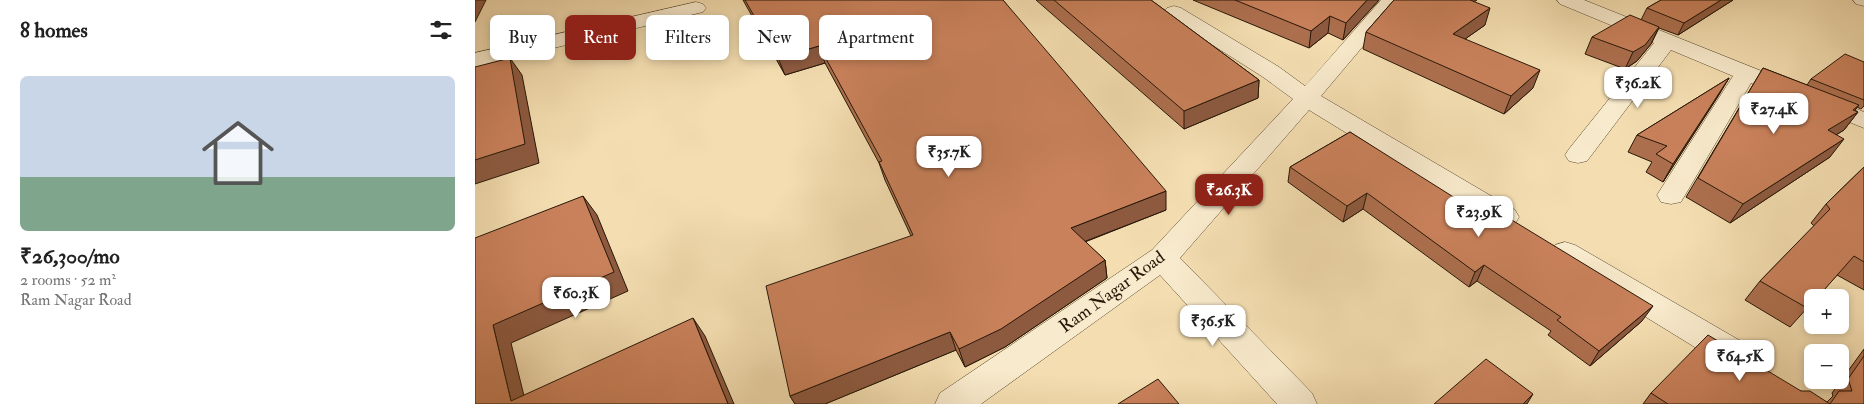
<!DOCTYPE html>
<meta charset="utf-8">
<style>
body{margin:0;font-family:"IM FELL Double Pica",serif;background:#f2f2f2;color:#222;height:100vh;display:flex;flex-direction:column;font-size:19px;white-space:nowrap}
*{box-sizing:border-box;margin:0}
p{font-size:16px;color:#767676}
.icon{flex:none;width:28px;height:28px;fill:none;stroke:currentColor;stroke-width:2;stroke-linecap:round;stroke-linejoin:round}
.map{position:relative;flex:1;overflow:hidden}
.panel{display:flex;flex-direction:column;background:#fff;width:475px}
.panel>*{flex:none}
.banner{position:absolute;left:15px;top:15px;width:475px;height:45px;display:flex;gap:10px}
.fabs{position:absolute;left:1329px;top:289px;display:grid;gap:10px}
.fabs a{display:grid;place-items:center;width:45px;height:45px;border-radius:8px;background:#fff;box-shadow:0 2px 8px #0003;font-size:25px}
.price{position:absolute;translate:-50% -42px;padding:0 11px;border-radius:10px;background:#fff;color:#222;font-size:16px;line-height:32px;filter:drop-shadow(0 1px 2px #0008)}
.price::after{content:'';position:absolute;left:50%;top:30px;width:15px;height:11px;margin-left:-8px;background:inherit;clip-path:polygon(0 0,100% 0,50% 100%)}
.price.selected{background:#8f2418;color:#fff}
ul{padding:0;list-style:none}
li{display:grid;align-content:center;gap:10px;height:265px;padding:0 20px}
li span{display:grid;place-items:center;height:155px;border-radius:8px;color:#555}
li>.icon{margin-inline-start:auto}
span .icon{width:90px;height:90px;fill:#fffc;stroke-width:1}
li b{font-size:21px}
h2{display:flex;justify-content:space-between;align-items:center;height:60px;padding:0 20px;font-size:21px}
.pill{padding:0 18px;border-radius:8px;background:#fff;box-shadow:0 2px 8px #0003;font-size:18px;line-height:45px}
.pill.selected{background:#8f2418;color:#fff}
main{display:flex;flex:1;min-height:0}
.map>svg:first-child{display:block}
.lines{fill:none;stroke-linecap:round;stroke-linejoin:round}
.street-casing{stroke:#5a4932;stroke-width:1}
.street{fill:#f8eacc;fill-rule:evenodd}
.wall{fill:#ad6f4e;stroke:#261707}
.shaded-wall{fill:#8d5a40;stroke:#261707}
.building{fill:#c9815b;stroke:#261707}
.labels{text-anchor:middle;dominant-baseline:central;stroke-width:4;stroke-linejoin:round;paint-order:stroke}
.street-label{font-size:18px;fill:#261707;stroke:#f8eacc}
</style>
<main>
<section class="panel">
<h2>8 homes<svg class="icon" aria-label="filters" viewBox="0 0 24 24"><path d="M4 7h16M4 17h16"/><circle cx="9" cy="7" r="2"/><circle cx="15" cy="17" r="2"/></svg></h2>
<ul>
<li><span style="background:linear-gradient(#c9d6e8 65%,#7fa58c 0)"><svg class="icon" aria-label="home" viewBox="0 0 24 24"><path d="M3 11l9-7 9 7M6 9v11h12V9"/></svg></span><div><b>₹26,300/mo</b><p>2 rooms · 52 m²</p><p>Ram Nagar Road</p></div></li>
</ul>
</section>
<div class="map">
<svg width="1389" height="404" viewBox="0 0 1389 404">
<rect width="100%" height="100%" fill="#f4deb1"/>
<filter id="stains"><feTurbulence type="fractalNoise" baseFrequency=".004" numOctaves="4"/><feColorMatrix values="0 0 0 0 .2 0 0 0 0 .09 0 0 0 0 .02 0 0 0 .5 -.17"/></filter>
<radialGradient id="worn" r=".72"><stop offset=".6" stop-color="#630" stop-opacity="0"/><stop offset="1" stop-color="#630" stop-opacity=".3"/></radialGradient>
<g class="lines">
<defs>
<path id="street" d="M 906,0 L 927,0 L 846,96 L 1040,210 L 1044,217 L 1040,224 L 1030,227 L 1020,224 L 834,110 L 705,258 L 837,393 L 842,404 L 802,404 L 685,275 L 506,404 L 460,404 L 465,393 L 677,250 L 818,99 L 788,77 L 692,16 L 689,12 L 692,8 L 699,6 L 706,8 L 804,67 L 830,86 Z
M 1082,0 L 1109,0 L 1389,112 L 1389,128 L 1276,83 L 1206,202 L 1196,204 L 1186,202 L 1182,195 L 1258,76 L 1196,50 L 1112,161 L 1103,163 L 1094,161 L 1090,155 L 1094,149 L 1179,43 L 1085,4 Z
M 1378,0 L 1389,0 L 1389,6 L 1381,4 Z
M 221,2 L 228,4 L 231,8 L 228,12 L 0,67 L 0,53 Z
M 1090,242 L 1100,245 L 1276,347 L 1281,357 L 1276,367 L 1264,371 L 1252,367 L 1080,261 L 1075,253 L 1080,245 Z"/>
</defs>
<use href="#street" class="street-casing"/>
<use href="#street" class="street"/>
</g>
<path class="wall" d="M 268,0 L 528,0 L 691,210 L 610,242 L 630,260 L 632,278 L 530,347 L 490,367 L 481,350 L 350,404 L 320,404 L 315,396 L 436,236 L 410,180 L 404,163 L 350,63 L 310,75 Z
M 561,0 L 676,0 L 784,80 L 783,98 L 709,129 Z
M 718,0 L 904,0 L 868,40 L 853,33 L 834,48 Z
M 919,0 L 1002,0 L 999,2 L 1010,25 L 990,39 L 1058,88 L 1029,114 L 888,49 L 891,32 Z
M 1186,0 L 1258,0 L 1203,35 L 1184,28 L 1176,44 L 1162,61 L 1150,69 L 1110,54 L 1117,37 L 1166,20 L 1172,8 Z
M 1389,62 L 1389,106 L 1386,109 L 1382,107 L 1380,110 L 1383,112 L 1369,130 L 1361,135 L 1355,157 L 1255,223 L 1211,197 L 1288,68 L 1332,85 L 1336,79 Z
M 1254,78 L 1188,182 L 1171,172 L 1177,162 L 1153,152 L 1162,135 Z
M 875,132 L 1167,321 L 1115,366 L 1073,335 L 1076,331 L 1002,281 L 994,287 L 888,209 L 868,222 L 813,182 L 815,167 Z
M 1389,167 L 1389,290 L 1362,275 L 1315,327 L 1270,300 L 1285,281 L 1339,226 L 1336,223 L 1351,204 Z
M 1389,349 L 1389,404 L 1168,404 L 1176,393 L 1326,391 L 1352,402 L 1358,396 L 1357,393 Z"/>
<path class="shaded-wall" d="M 0,0 L 11,0 L 0,22 Z
M 892,0 L 904,0 L 868,40 L 871,23 Z
M 1246,0 L 1258,0 L 1203,35 L 1209,23 Z
M 1015,8 L 1010,25 L 973,51 L 978,34 Z
M 855,16 L 853,33 L 834,48 L 836,31 Z
M 1184,27 L 1176,44 L 1162,61 L 1150,69 L 1158,52 Z
M 344,46 L 350,63 L 310,75 L 303,58 Z
M 35,58 L 47,75 L 64,163 L 0,184 L 0,160 Z
M 1065,70 L 1058,88 L 1029,114 L 1036,96 Z
M 1254,78 L 1244,95 L 1188,182 L 1198,164 Z
M 784,80 L 783,98 L 709,129 L 709,111 Z
M 1384,105 L 1375,117 L 1383,112 L 1369,130 L 1339,148 L 1353,130 Z
M 1369,139 L 1355,157 L 1255,223 L 1268,204 Z
M 691,191 L 691,210 L 598,246 L 596,228 Z
M 892,193 L 888,209 L 868,222 L 872,206 Z
M 108,196 L 122,215 L 153,291 L 36,343 L 51,404 L 36,401 L 18,325 Z
M 630,260 L 632,278 L 530,347 L 490,367 L 484,349 Z
M 1009,265 L 1002,281 L 994,287 L 1000,272 Z
M 1178,306 L 1167,321 L 1115,366 L 1124,351 Z
M 218,318 L 230,336 L 259,404 L 253,404 Z
M 475,332 L 481,350 L 350,404 L 320,404 L 315,396 Z
M 1058,394 L 1052,404 L 1048,404 Z"/>
<path class="building" d="M 270,0 L 528,0 L 691,191 L 596,228 L 630,260 L 526,329 L 484,349 L 475,332 L 315,396 L 291,286 L 438,235 L 404,162 L 407,161 L 344,46 L 303,58 Z
M 579,0 L 676,0 L 784,80 L 709,111 Z
M 760,0 L 892,0 L 871,23 L 855,16 L 836,31 Z
M 919,0 L 995,0 L 1015,8 L 978,34 L 1065,70 L 1036,96 L 891,32 Z
M 1186,0 L 1246,0 L 1209,23 L 1172,8 Z
M 1155,15 L 1184,27 L 1170,45 L 1158,52 L 1117,37 Z
M 1370,54 L 1389,62 L 1389,100 L 1336,79 Z
M 35,58 L 50,144 L 0,160 L 0,67 Z
M 1288,68 L 1384,105 L 1378,110 L 1383,112 L 1353,130 L 1369,139 L 1268,204 L 1223,178 Z
M 1254,78 L 1198,164 L 1181,154 L 1192,146 L 1162,135 Z
M 875,132 L 988,203 L 999,197 L 1178,306 L 1124,351 L 1082,320 L 1086,317 L 1009,265 L 1000,272 L 892,193 L 872,206 L 815,167 Z
M 1389,167 L 1389,262 L 1379,256 L 1342,298 L 1338,298 L 1338,302 L 1332,308 L 1285,281 L 1355,209 L 1351,204 Z
M 108,196 L 139,272 L 18,325 L 36,401 L 218,318 L 253,404 L 0,404 L 0,238 Z
M 1233,335 L 1326,391 L 1335,391 L 1355,404 L 1364,391 L 1377,391 L 1373,379 L 1389,356 L 1389,404 L 1193,404 L 1176,393 Z
M 1011,359 L 1058,394 L 1048,404 L 959,404 Z
M 683,379 L 704,404 L 643,404 Z"/>
<g class="labels">
<g class="street-label">
<text transform="translate(637 292) rotate(-36)">Ram Nagar Road</text>
</g>
</g>
<rect width="100%" height="100%" filter="url(#stains)"/>
<rect width="100%" height="100%" fill="url(#worn)"/>
</svg>
<div class="fabs">
<a>+</a>
<a>−</a>
</div>
<b class="price" style="left:1163px;top:109px">₹36.2K</b>
<b class="price" style="left:1299px;top:135px">₹27.4K</b>
<b class="price" style="left:474px;top:178px">₹35.7K</b>
<b class="price selected" style="left:754px;top:216px">₹26.3K</b>
<b class="price" style="left:1004px;top:238px">₹23.9K</b>
<b class="price" style="left:101px;top:319px">₹60.3K</b>
<b class="price" style="left:738px;top:347px">₹36.5K</b>
<b class="price" style="left:1265px;top:382px">₹64.5K</b>
<div class="banner">
<a class="pill">Buy</a>
<a class="pill selected">Rent</a>
<a class="pill">Filters</a>
<a class="pill">New</a>
<a class="pill">Apartment</a>
</div>
</div>
</main>
